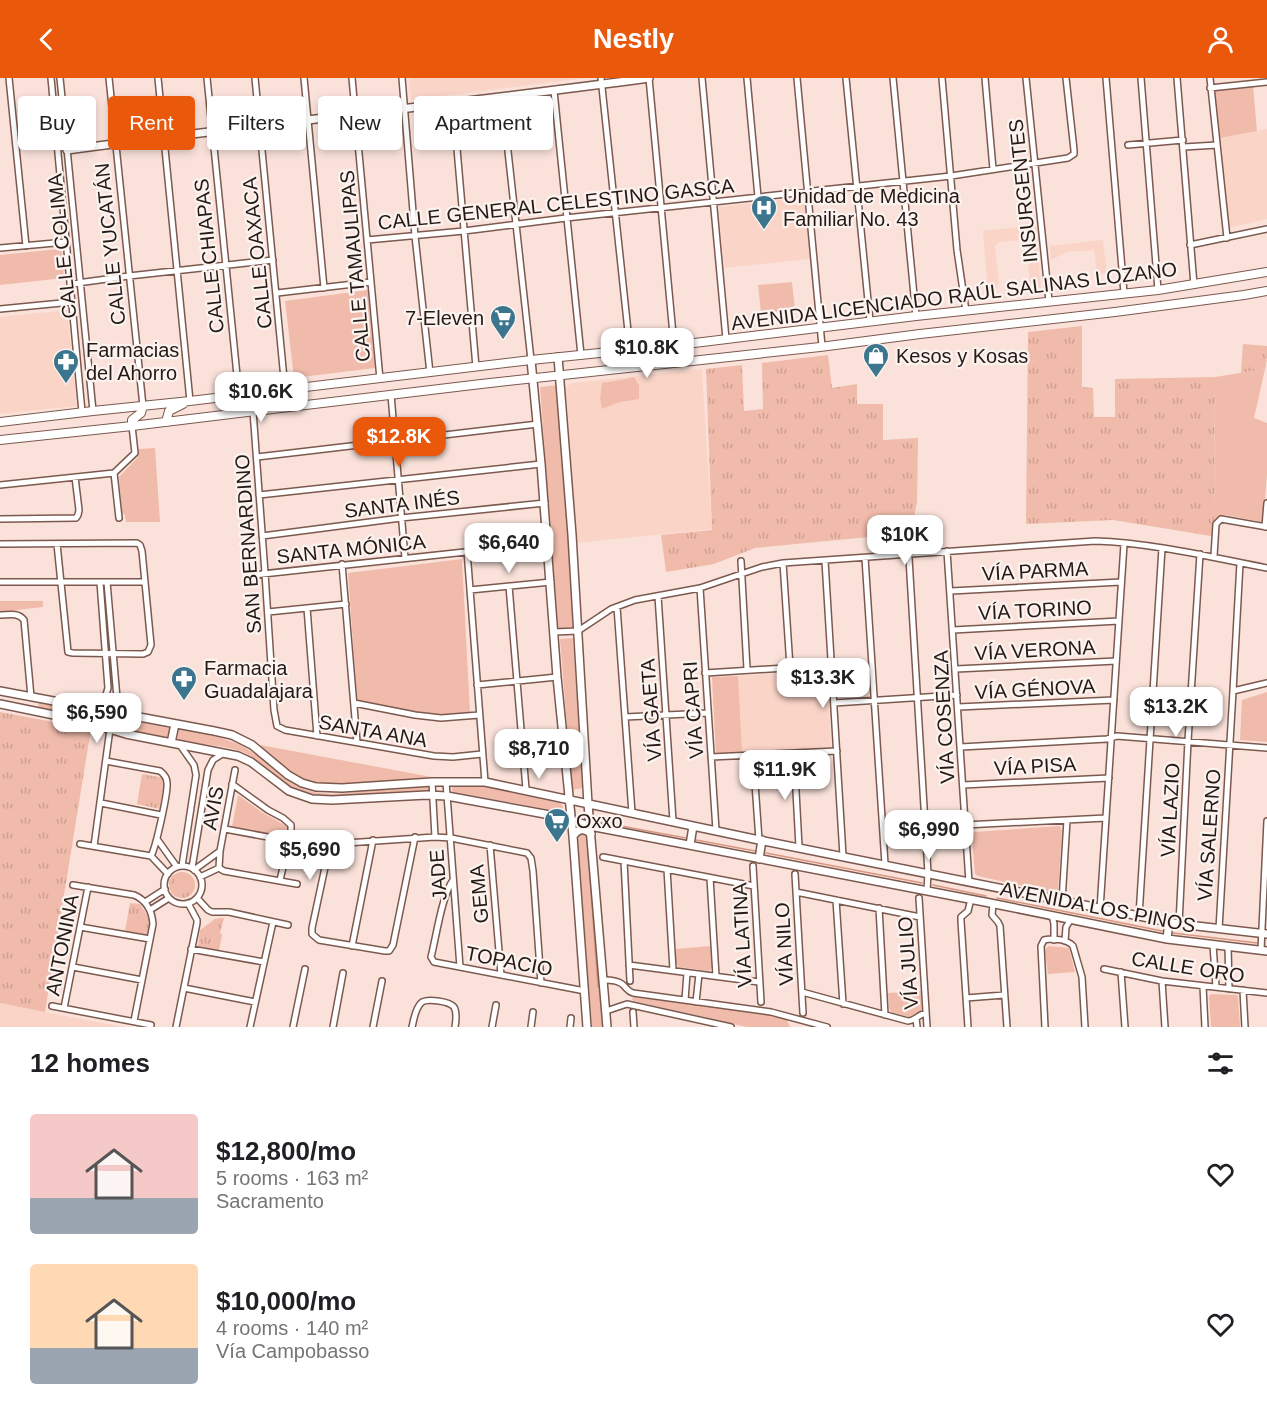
<!DOCTYPE html>
<meta charset="utf-8">
<style>
body{margin:0;font-family:Helvetica,sans-serif;background:#f2f2f2;color:#202124;height:100vh;display:flex;flex-direction:column;font-size:22px;white-space:nowrap}
*{box-sizing:border-box;margin:0}
p{font-size:20px;color:#757577}
.icon{flex:none;width:33px;height:33px;fill:none;stroke:currentColor;stroke-width:2;stroke-linecap:round;stroke-linejoin:round}
.map{position:relative;height:949px;overflow:hidden}
.details{display:flex;flex-direction:column;background:#fff;flex:1}
.details>*{flex:none}
.banner{position:absolute;left:18px;top:18px;width:600px;height:54px;display:flex;gap:12px}
.price{position:absolute;translate:-50% -51px;padding:0 14px;border-radius:12px;background:#fff;color:#222;font-size:20px;line-height:39px;filter:drop-shadow(0 2px 3px #0008)}
.price::after{content:'';position:absolute;left:50%;top:36px;width:18px;height:14px;margin-left:-9px;background:inherit;clip-path:polygon(0 0,100% 0,50% 100%)}
.price.selected{background:#ea580c;color:#fff}
ul{padding:0;list-style:none}
li{display:flex;align-items:center;gap:18px;height:150px;padding:0 30px}
li span{display:grid;place-items:center;flex:none;width:168px;height:120px;border-radius:6px;color:#555}
li>.icon{margin-inline-start:auto}
span .icon{width:72px;height:72px;fill:#fffc;stroke-width:1}
li b{font-size:26px}
h2{display:flex;justify-content:space-between;align-items:center;height:72px;padding:0 30px;font-size:26px}
.tag{padding:0 21px;border-radius:6px;background:#fff;box-shadow:0 3px 9px #0003;font-size:21px;line-height:54px}
.tag.selected{background:#ea580c;color:#fff}
header{display:flex;justify-content:space-between;align-items:center;height:78px;padding:0 30px;background:#ea580c;color:#fff;font-size:27px;font-weight:600}
.map>svg:first-child{display:block}
.built{fill:#fbd4c8}
.grass{fill:url(#grass-tufts)}
.green{fill:#f0bbaa}
.lines{fill:none;stroke-linecap:round;stroke-linejoin:round}
.stream{stroke:#da957f;stroke-width:1.5}
.minor-casing{stroke:#7c594e;stroke-width:8}
.tertiary-casing{stroke:#7c594e;stroke-width:10}
.secondary-casing{stroke:#7c594e;stroke-width:10}
.minor{stroke:#fff;stroke-width:5}
.tertiary{stroke:#fff;stroke-width:7}
.secondary{stroke:#fff;stroke-width:8}
.labels{text-anchor:middle;dominant-baseline:central;stroke-width:4.5;stroke-linejoin:round;paint-order:stroke}
.street-label{font-size:20px;fill:#261813;stroke:#fbf3f0}
.poi-label{font-size:20px;fill:#261813;stroke:#fbf3f0;text-anchor:start}
</style>
<header><svg class="icon" aria-label="back" viewBox="0 0 24 24"><path d="M15 5l-7 7 7 7"/></svg>Nestly<svg class="icon" aria-label="person" viewBox="0 0 24 24"><circle cx="12" cy="8" r="4"/><path d="M4 21q1-7 8-7t8 7"/></svg></header>
<div class="map">
<svg width="1267" height="949" viewBox="0 0 1267 949">
<defs>
<pattern id="grass-tufts" width="24" height="20" patternUnits="userSpaceOnUse" patternTransform="scale(1.5)"><rect width="24" height="20" fill="#f0bbaa"/><path d="M3 7l-1-3M5 7V3M7 7l1-3M15 17l-1-3M17 17v-4M19 17l1-3" fill="none" stroke="#cea091"/></pattern>
</defs>
<rect width="100%" height="100%" fill="#fae2da"/>
<path class="built" d="M 409,0 L 586,0 L 411,22 Z
M 1267,51 L 1267,141 L 1229,150 L 1220,60 Z
M 805,119 L 810,181 L 724,190 L 718,129 Z
M 1036,147 L 1041,211 L 1035,210 L 1030,205 L 1026,165 L 1022,162 L 999,164 L 995,168 L 999,205 L 993,215 L 988,216 L 983,153 Z
M 1103,162 L 1107,196 L 1097,196 L 1094,172 L 1067,174 L 1051,182 L 1050,168 Z
M 67,232 L 77,328 L 0,336 L 0,239 Z
M 702,291 L 712,451 L 577,465 L 566,310 L 571,305 Z
M 827,593 L 831,671 L 716,676 L 712,599 Z
M 0,925 L 45,934 L 125,949 L 0,949 Z"/>
<path class="grass" d="M 1082,248 L 1082,309 L 1093,310 L 1094,339 L 1115,339 L 1115,301 L 1215,299 L 1214,443 L 1211,458 L 1113,442 L 1026,446 L 1028,254 Z
M 1243,266 L 1267,268 L 1267,280 L 1265,291 L 1241,295 Z
M 828,277 L 832,310 L 857,306 L 857,326 L 883,326 L 883,362 L 918,360 L 917,424 L 911,455 L 755,470 L 714,486 L 666,494 L 661,457 L 712,452 L 706,291 L 742,287 L 744,333 L 763,331 L 762,285 Z
M 0,634 L 91,651 L 45,934 L 0,925 Z
M 142,696 L 165,700 L 160,731 L 137,726 Z
M169 807a13 13 0 1 1 26 0a13 13 0 1 1-26 0Z
M 130,825 L 140,826 L 151,843 L 148,857 L 125,853 Z
M 220,840 L 224,840 L 220,855 L 222,857 L 219,873 L 198,868 L 200,852 L 215,841 Z"/>
<path class="green" d="M 1253,8 L 1257,53 L 1220,60 L 1214,13 Z
M 59,171 L 62,174 L 64,200 L 0,207 L 0,177 Z
M 792,204 L 795,232 L 761,235 L 758,207 Z
M 368,212 L 375,290 L 294,300 L 285,223 Z
M 1265,291 L 1254,340 L 1267,345 L 1267,396 L 1263,444 L 1225,437 L 1219,439 L 1214,444 L 1215,299 Z
M 634,299 L 639,307 L 639,321 L 620,324 L 602,331 L 600,321 L 602,305 L 627,301 L 629,300 Z
M 558,307 L 574,549 L 558,551 L 540,309 Z
M 155,370 L 160,444 L 126,444 L 125,437 L 122,435 L 119,399 L 138,379 L 138,371 Z
M 462,481 L 470,635 L 434,638 L 357,622 L 348,495 Z
M 0,523 L 43,523 L 43,529 L 0,534 Z
M 573,560 L 583,710 L 572,712 L 560,561 Z
M 738,598 L 742,675 L 716,676 L 712,599 Z
M 1267,614 L 1267,664 L 1240,662 L 1242,622 Z
M 39,624 L 170,650 L 169,661 L 137,655 L 86,638 L 38,630 Z
M 179,651 C 203,656 228,659 249,672 C 270,685 286,706 310,713 C 327,718 347,715 365,713 C 386,712 408,710 429,709 L 429,713 C 408,715 386,716 365,718 C 346,719 324,723 306,716 C 282,708 266,686 245,675 C 228,667 196,666 177,663 Z
M 260,667 L 432,699 L 341,707 L 317,706 L 303,701 L 294,696 L 262,671 Z
M 454,708 L 492,709 L 560,724 L 563,729 L 560,733 L 557,733 L 453,714 L 452,713 L 452,710 Z
M 238,717 L 263,735 L 288,749 L 285,759 L 232,749 Z
M 1060,748 L 1062,753 L 1058,812 L 1057,814 L 1054,815 L 978,798 L 975,796 L 972,759 L 974,754 Z
M 584,753 L 588,758 L 603,949 L 592,949 L 577,758 L 578,755 Z
M 710,868 L 712,890 L 709,893 L 679,889 L 676,886 L 676,871 Z
M 1049,868 L 1069,870 L 1075,894 L 1048,896 L 1045,873 L 1046,870 Z
M 921,913 L 922,930 L 921,932 L 909,939 L 891,934 L 889,930 L 888,915 Z
M 1212,916 L 1236,917 L 1238,918 L 1240,949 L 1211,949 L 1209,918 Z
M 633,919 L 767,936 L 787,942 L 790,949 L 747,949 L 634,923 L 632,922 Z"/>
<g class="lines">
<path class="stream" d="M 599,744 L 686,760
M 587,757 L 598,909
M 696,762 L 755,773
M 766,775 L 922,805
M 933,807 L 986,818
M 997,820 L 1162,853
M 1173,855 L 1257,865"/>
<defs>
<path id="minor" d="M 9,0 L 26,168
M 51,0 L 82,334
M 60,0 L 93,333
M 109,0 L 143,328
M 158,0 L 190,323
M 207,0 L 239,317
M 255,0 L 285,311
M 304,0 L 324,210
M 352,0 L 380,301
M 402,0 L 415,158 L 430,295
M 601,0 L 630,272
M 649,0 L 674,267
M 702,0 L 726,261
M 747,0 L 758,119
M 797,0 L 822,268
M 846,0 L 870,243
M 893,0 L 916,238
M 942,0 L 957,172 L 966,233
M 985,0 L 993,91
M 1026,0 L 1049,223
M 1106,0 L 1124,215
M 1141,0 L 1158,212
M 1177,0 L 1194,207
M 1210,0 L 1227,160
M 1210,10 L 1267,4
M 554,13 L 581,277
M 502,19 L 531,282
M 453,25 L 476,289
M 1128,67 L 1183,62
M 1184,69 L 1217,67
M 367,162 L 464,153 L 566,140 L 951,98 L 1068,80 L 1074,76 L 1074,72 L 1066,0
M 1190,167 L 1267,151
M 0,170 L 66,164
M 70,206 L 129,198 L 273,182
M 277,215 L 371,204
M 0,231 L 72,224
M 391,317 L 405,480
M 253,333 L 265,495 L 274,632 L 277,648 L 285,652 L 434,678 L 453,679 L 482,676
M 257,379 L 538,346
M 114,395 L 119,440
M 0,407 L 114,395 L 135,375 L 132,348
M 259,417 L 541,386
M 0,441 L 76,440 L 78,437 L 79,432 L 75,399
M 1265,449 L 1267,425
M 262,458 L 401,440 L 545,425
M 908,464 L 928,795 L 927,813
M 0,466 L 137,465 L 140,467 L 142,473 L 151,567 L 148,574 L 143,576 L 73,575 L 68,574 L 57,466
M 467,473 L 485,704
M 947,473 L 969,804
M 1214,478 L 1216,446 L 1221,441 L 1267,449
M 865,480 L 885,786
M 741,483 L 747,591
M 825,483 L 843,778
M 783,485 L 790,589
M 342,486 L 357,664
M 253,497 L 548,465
M 0,504 L 145,504
M 107,504 L 117,620 L 122,636
M 509,508 L 526,711
M 700,510 L 716,752
M 470,512 L 551,504
M 951,513 L 1121,504
M 658,518 L 673,743
M 617,529 L 632,735
M 307,530 L 317,658
M 268,534 L 346,526
M 0,537 C 8,537 18,534 24,542 L 31,619
M 953,552 L 1119,543
M 554,554 L 578,553 L 611,531 L 635,522 L 700,510 L 762,489 L 783,485 L 1095,463 C 1153,465 1210,479 1267,490
M 956,591 L 1116,583
M 705,595 L 832,587
M 477,607 L 557,599
M 1233,613 L 1267,605
M 354,625 L 415,637 L 441,640 L 479,637
M 834,625 L 957,617
M 958,629 L 1114,622
M 95,631 L 105,620 L 108,610 L 100,504
M 625,639 L 708,635
M 180,667 L 194,687 L 196,697 L 182,788
M 961,669 L 1107,661 L 1117,658 L 1267,670
M 794,676 L 799,769
M 753,677 L 759,762
M 711,679 L 837,673
M 106,683 L 160,693 C 164,696 167,699 167,705 C 168,715 156,769 151,778
M 432,704 L 435,759
M 446,704 L 460,889
M 232,706 L 268,732 L 283,740 L 291,747 L 291,756 L 280,802
M 963,707 L 1109,700
M 101,725 L 161,737
M 965,747 L 1106,740
M 225,751 L 289,763
M 157,761 L 177,789
M 80,766 L 151,778
M 330,766 L 312,850 L 312,856 L 319,862 L 385,873 L 389,873 L 393,867 L 415,759
M 317,767 L 435,759 L 451,760 L 527,775 L 531,780 L 533,793 L 541,905
M 490,767 L 501,897
M 94,768 L 110,651
M 151,778 L 168,796
M 603,779 L 754,808
M 624,783 L 630,903
M 753,788 L 761,924
M164 807a19 19 0 1 1 38 0a19 19 0 1 1-38 0Z
M 192,790 L 208,692 L 213,682 L 224,675
M 219,790 L 220,773 L 235,692
M 219,790 L 224,793 L 297,806
M 667,791 L 673,892
M 194,792 L 220,773
M 795,796 L 803,935
M 200,799 L 219,790
M 710,800 L 716,898
M 453,802 C 442,817 436,860 431,879 L 434,884 L 585,913
M 73,807 L 134,817 C 146,822 152,833 153,846 L 134,943
M 796,814 L 920,839
M 197,820 L 208,832 L 212,834 L 229,834 L 288,847
M 919,820 L 927,949
M 836,822 L 843,926
M 1062,823 L 1067,742
M 145,824 L 165,811
M 993,826 L 992,837 L 998,844 L 1000,848 L 1007,949
M 879,830 L 885,937
M 1100,831 L 1124,466
M 150,832 L 169,820
M 1052,837 L 1054,846 L 1054,862
M 1139,838 L 1162,470
M 1179,846 L 1188,663 L 1200,476
M 80,849 L 150,861
M 1219,851 L 1233,613 L 1240,485
M 1065,863 L 1066,849 L 1071,841
M 1213,867 L 1216,909
M 352,868 L 373,762
M 1228,868 L 1229,911
M 191,871 L 264,884
M 1261,872 L 1267,743
M 629,887 L 759,904
M 73,889 L 142,902
M 1104,891 L 1162,903 L 1267,915
M 1121,894 L 1125,949
M 604,902 C 610,902 617,902 622,906 C 627,910 627,913 633,915 L 771,934 L 827,949
M 1162,903 L 1165,949
M 1203,908 L 1205,949
M 184,910 L 255,924
M 1243,912 L 1245,949
M 802,914 L 908,943 C 915,943 919,936 926,935
M 966,920 L 1004,917
M 685,922 L 687,895
M 696,924 L 699,896
M 52,928 L 151,947
M 64,930 L 88,809
M 606,933 L 627,926 L 731,949
M 633,934 L 634,949
M 916,940 L 917,949
M 176,949 L 197,845 L 197,842 L 188,825
M 250,949 L 273,844
M 293,949 L 305,891
M 333,949 L 343,895
M 373,949 L 382,903
M 412,949 C 414,941 415,931 421,925 C 426,920 449,923 454,929 C 457,934 456,943 455,949
M 492,949 L 496,927
M 531,949 L 533,934
M 570,949 L 571,940
M 968,949 L 961,843 L 961,839 L 968,833 L 971,821
M 1045,949 L 1041,868 L 1044,862 C 1053,860 1067,861 1073,868 L 1082,899 L 1085,949"/>
<path id="tertiary" d="M 67,72 C 261,46 455,26 649,0
M 558,279 L 572,457 L 588,726 L 607,949
M 531,282 L 541,386 L 557,599 L 573,758 L 587,949
M 0,613 L 214,653 L 232,657 L 252,667 L 288,697 L 302,705 L 316,709 L 342,710 L 432,704 L 485,704 L 759,762 L 1179,846 L 1267,856
M 0,626 L 83,643 L 126,656 L 238,678 L 251,684 L 289,713 L 312,721 L 332,722 L 427,717 L 447,718 L 561,739 L 590,748 L 990,825 L 1167,861 L 1267,873
M 171,665 L 175,646
M 573,758 C 578,751 584,749 591,756
M 690,767 L 693,748
M 759,781 L 762,762
M 1167,861 L 1169,844"/>
<path id="secondary" d="M 253,333 C 259,322 270,325 281,320 L 285,311
M 0,344 L 93,333 L 190,323 L 531,282 L 678,267 L 916,238 L 1158,212 L 1267,194
M 166,344 L 169,333 L 183,326
M 132,348 L 132,342 L 141,335 L 143,328
M 0,362 L 132,348 L 481,306 L 820,269 L 920,256 L 1115,234 L 1244,217 L 1267,213"/>
</defs>
<use href="#minor" class="minor-casing"/>
<use href="#tertiary" class="tertiary-casing"/>
<use href="#secondary" class="secondary-casing"/>
<use href="#minor" class="minor"/>
<use href="#tertiary" class="tertiary"/>
<use href="#secondary" class="secondary"/>
</g>
<defs>
<symbol id="hospital-pin" viewBox="-11 -11 22 30"><path d="M0 17L-7.5 6A9.5 9.5 0 1 1 7.5 6Z" fill="#3b768e" stroke="#fbf3f0"/><path d="M-5-5h3v3.5h4V-5h3V5h-3V1.5h-4V5h-3Z" fill="#fff"/></symbol>
<symbol id="supermarket-pin" viewBox="-11 -11 22 30"><path d="M0 17L-7.5 6A9.5 9.5 0 1 1 7.5 6Z" fill="#3b768e" stroke="#fbf3f0"/><path d="M-6-5.5h2.5l.6 2H6L4.5 2H-2.5L-4.4-4H-6ZM-1.5 3.2a1.3 1.3 0 1 0 .1 0ZM3 3.2a1.3 1.3 0 1 0 .1 0Z" fill="#fff"/></symbol>
<symbol id="shop-pin" viewBox="-11 -11 22 30"><path d="M0 17L-7.5 6A9.5 9.5 0 1 1 7.5 6Z" fill="#3b768e" stroke="#fbf3f0"/><path d="M-5-2.5h2.3a2.7 3.5 0 0 1 5.4 0H5L5.5 6h-11ZM-1.5-2.5h3a1.5 2.3 0 0 0-3 0Z" fill="#fff"/></symbol>
<symbol id="pharmacy-pin" viewBox="-11 -11 22 30"><path d="M0 17L-7.5 6A9.5 9.5 0 1 1 7.5 6Z" fill="#3b768e" stroke="#fbf3f0"/><path d="M-2-6h4v4h4v4h-4v4h-4v-4h-4v-4h4Z" fill="#fff"/></symbol>
</defs>
<g fill-rule="evenodd">
<use href="#hospital-pin" x="749" y="115" width="30" height="40"/>
<use href="#supermarket-pin" x="488" y="225" width="30" height="40"/>
<use href="#shop-pin" x="861" y="263" width="30" height="40"/>
<use href="#pharmacy-pin" x="51" y="269" width="30" height="40"/>
<use href="#pharmacy-pin" x="169" y="586" width="30" height="40"/>
<use href="#supermarket-pin" x="542" y="728" width="30" height="40"/>
</g>
<g class="labels">
<g class="street-label">
<text transform="translate(1023 113) rotate(-96)">INSURGENTES</text>
<text transform="translate(556 126) rotate(-6)">CALLE GENERAL CELESTINO GASCA</text>
<text transform="translate(110 166) rotate(-96)">CALLE YUCATÁN</text>
<text transform="translate(62 168) rotate(-96)">CALLE COLIMA</text>
<text transform="translate(257 175) rotate(-96)">CALLE OAXACA</text>
<text transform="translate(209 178) rotate(-96)">CALLE CHIAPAS</text>
<text transform="translate(355 188) rotate(-95)">CALLE TAMAULIPAS</text>
<text transform="translate(954 218) rotate(-7)">AVENIDA LICENCIADO RAÚL SALINAS LOZANO</text>
<text transform="translate(402 426) rotate(-7)">SANTA INÉS</text>
<text transform="translate(248 466) rotate(-94)">SAN BERNARDINO</text>
<text transform="translate(351 471) rotate(-6)">SANTA MÓNICA</text>
<text transform="translate(1035 493) rotate(-3)">VÍA PARMA</text>
<text transform="translate(1035 532) rotate(-3)">VÍA TORINO</text>
<text transform="translate(1035 572) rotate(-3)">VÍA VERONA</text>
<text transform="translate(1035 611) rotate(-3)">VÍA GÉNOVA</text>
<text transform="translate(651 632) rotate(-94)">VÍA GAETA</text>
<text transform="translate(693 632) rotate(-94)">VÍA CAPRI</text>
<text transform="translate(944 639) rotate(-93)">VÍA COSENZA</text>
<text transform="translate(373 653) rotate(10)">SANTA ANA</text>
<text transform="translate(1035 688) rotate(-3)">VÍA PISA</text>
<text transform="translate(213 730) rotate(-80)">AVIS</text>
<text transform="translate(1170 732) rotate(-87)">VÍA LAZIO</text>
<text transform="translate(1209 757) rotate(-86)">VÍA SALERNO</text>
<text transform="translate(438 797) rotate(-94)">JADE</text>
<text transform="translate(479 816) rotate(-95)">GEMA</text>
<text transform="translate(1098 829) rotate(11)">AVENIDA LOS PINOS</text>
<text transform="translate(742 857) rotate(-93)">VÍA LATINA</text>
<text transform="translate(784 866) rotate(-93)">VÍA NILO</text>
<text transform="translate(62 867) rotate(-79)">ANTONINA</text>
<text transform="translate(509 883) rotate(11)">TOPACIO</text>
<text transform="translate(908 885) rotate(-94)">VÍA JULIO</text>
<text transform="translate(1188 889) rotate(9)">CALLE ORO</text>
</g>
<g class="poi-label">
<text x="783" y="118">Unidad de Medicina<tspan x="783" dy="23">Familiar No. 43</tspan></text>
<text x="484" y="240" text-anchor="end">7-Eleven</text>
<text x="86" y="272">Farmacias<tspan x="86" dy="23">del Ahorro</tspan></text>
<text x="896" y="278">Kesos y Kosas</text>
<text x="204" y="590">Farmacia<tspan x="204" dy="23">Guadalajara</tspan></text>
<text x="576" y="743">Oxxo</text>
</g>
</g>
</svg>
<b class="price" style="left:647px;top:301px">$10.8K</b>
<b class="price" style="left:261px;top:345px">$10.6K</b>
<b class="price selected" style="left:399px;top:390px">$12.8K</b>
<b class="price" style="left:905px;top:488px">$10K</b>
<b class="price" style="left:509px;top:496px">$6,640</b>
<b class="price" style="left:823px;top:631px">$13.3K</b>
<b class="price" style="left:1176px;top:660px">$13.2K</b>
<b class="price" style="left:97px;top:666px">$6,590</b>
<b class="price" style="left:539px;top:702px">$8,710</b>
<b class="price" style="left:785px;top:723px">$11.9K</b>
<b class="price" style="left:929px;top:783px">$6,990</b>
<b class="price" style="left:310px;top:803px">$5,690</b>
<div class="banner">
<a class="tag">Buy</a>
<a class="tag selected">Rent</a>
<a class="tag">Filters</a>
<a class="tag">New</a>
<a class="tag">Apartment</a>
</div>
</div>
<section class="details">
<h2>12 homes<svg class="icon" aria-label="filters" viewBox="0 0 24 24"><path d="M4 7h16M4 17h16"/><circle cx="9" cy="7" r="2"/><circle cx="15" cy="17" r="2"/></svg></h2>
<ul>
<li><span style="background:linear-gradient(#f6c9c9 70%,#9aa5b1 0)"><svg class="icon" aria-label="home" viewBox="0 0 24 24"><path d="M3 11l9-7 9 7M6 9v11h12V9"/></svg></span><div><b>$12,800/mo</b><p>5 rooms · 163 m²</p><p>Sacramento</p></div><svg class="icon" aria-label="heart" viewBox="0 0 24 24"><path d="M12 20l-8-8c-3-5 5-10 8-4 3-6 11-1 8 4z"/></svg></li>
<li><span style="background:linear-gradient(#ffd9b3 70%,#9aa5b1 0)"><svg class="icon" aria-label="home" viewBox="0 0 24 24"><path d="M3 11l9-7 9 7M6 9v11h12V9"/></svg></span><div><b>$10,000/mo</b><p>4 rooms · 140 m²</p><p>Vía Campobasso</p></div><svg class="icon" aria-label="heart" viewBox="0 0 24 24"><path d="M12 20l-8-8c-3-5 5-10 8-4 3-6 11-1 8 4z"/></svg></li>
</ul>
</section>
